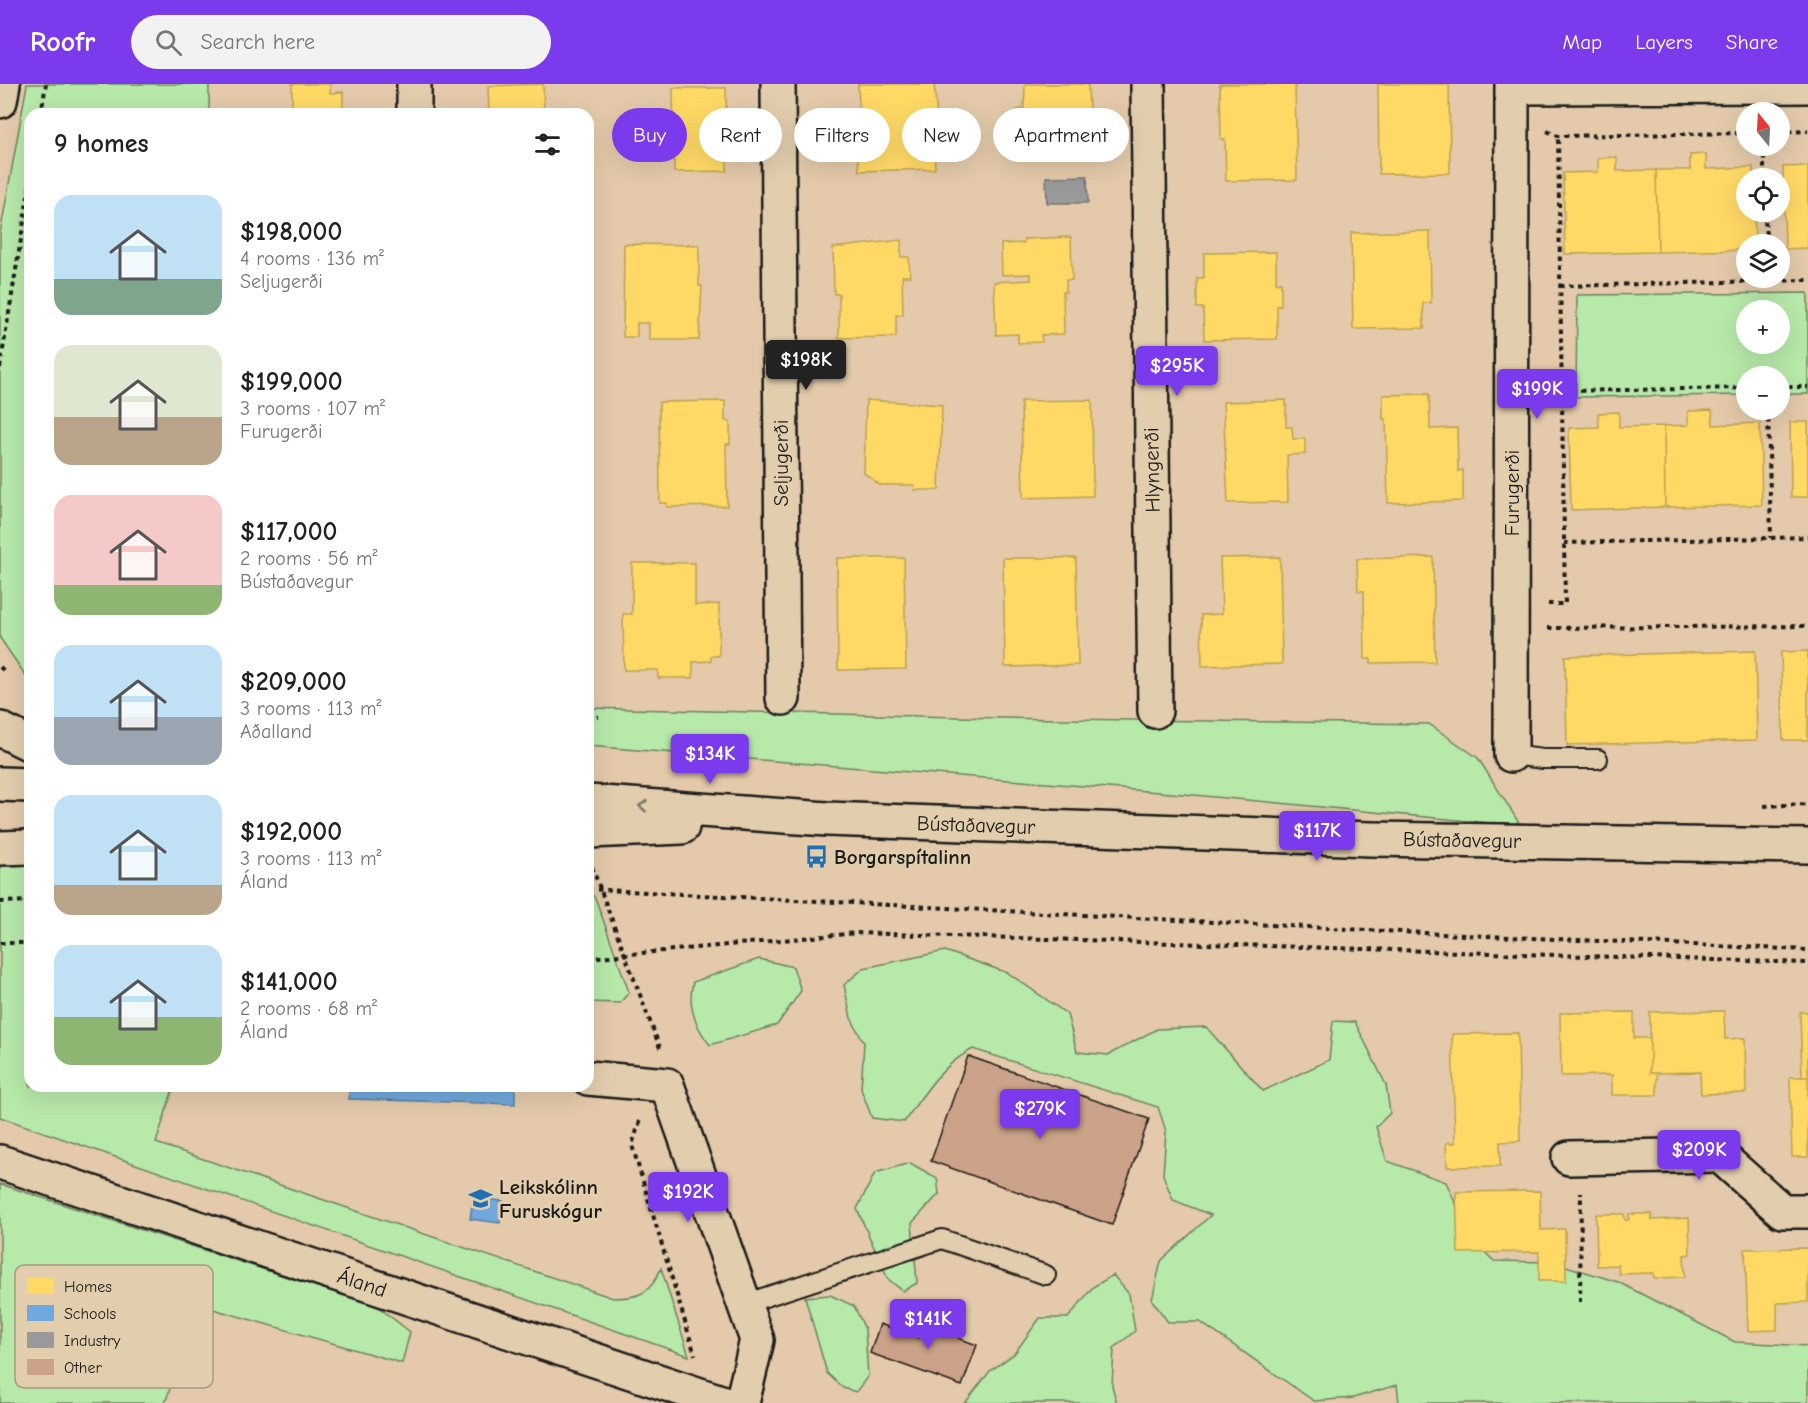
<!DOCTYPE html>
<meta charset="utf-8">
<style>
body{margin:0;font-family:"Comic Neue",sans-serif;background:#f2f2f2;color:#222;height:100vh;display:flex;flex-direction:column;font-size:22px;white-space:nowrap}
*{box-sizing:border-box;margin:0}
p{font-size:20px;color:#767676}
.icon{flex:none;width:33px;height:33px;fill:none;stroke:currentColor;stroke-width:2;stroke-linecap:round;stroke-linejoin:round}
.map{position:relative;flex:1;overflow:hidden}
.drawer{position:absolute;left:24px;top:24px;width:570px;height:984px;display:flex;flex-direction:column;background:#fff;border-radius:18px;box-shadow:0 6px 24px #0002}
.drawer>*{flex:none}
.top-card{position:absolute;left:612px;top:24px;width:570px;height:54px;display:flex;gap:12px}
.needle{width:39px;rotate:342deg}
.buttons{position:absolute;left:1736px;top:18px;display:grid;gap:12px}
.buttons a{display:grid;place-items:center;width:54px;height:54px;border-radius:50%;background:#fff;box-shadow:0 6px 24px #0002;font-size:30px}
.price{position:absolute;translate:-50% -51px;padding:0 14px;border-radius:6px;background:#7c3aed;color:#fff;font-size:20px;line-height:39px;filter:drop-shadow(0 2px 3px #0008)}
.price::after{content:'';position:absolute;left:50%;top:36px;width:18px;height:14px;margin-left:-9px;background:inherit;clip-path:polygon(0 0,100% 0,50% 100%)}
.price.on{background:#222;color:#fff}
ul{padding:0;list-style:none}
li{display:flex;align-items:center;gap:18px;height:150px;padding:0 30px}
li span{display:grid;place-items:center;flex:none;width:168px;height:120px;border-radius:18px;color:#555}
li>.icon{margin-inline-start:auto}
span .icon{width:72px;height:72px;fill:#fffc;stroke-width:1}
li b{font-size:26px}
h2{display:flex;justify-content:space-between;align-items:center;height:72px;padding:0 30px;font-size:26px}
.chip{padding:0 21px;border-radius:27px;background:#fff;box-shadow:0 6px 24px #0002;font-size:21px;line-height:54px}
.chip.on{background:#7c3aed;color:#fff}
header{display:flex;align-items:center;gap:36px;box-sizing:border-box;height:84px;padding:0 30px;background:#7c3aed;color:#fff}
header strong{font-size:28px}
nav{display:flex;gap:33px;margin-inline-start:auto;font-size:21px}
.search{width:420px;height:54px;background:#f2f2f2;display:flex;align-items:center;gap:15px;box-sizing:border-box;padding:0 21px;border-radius:33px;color:#767676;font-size:22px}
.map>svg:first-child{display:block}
.green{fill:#b7e9a9;stroke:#6a8262;stroke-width:1.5;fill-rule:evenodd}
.homes{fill:#ffd966;stroke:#bba050;stroke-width:1.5}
.schools{fill:#6fa8dc;stroke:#567ea2;stroke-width:1.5}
.industry{fill:#999;stroke:#747474;stroke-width:1.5}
.building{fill:#cca288;stroke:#1c1c1c;stroke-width:1.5}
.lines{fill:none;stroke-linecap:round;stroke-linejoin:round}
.service-casing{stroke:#1c1c1c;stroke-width:22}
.minor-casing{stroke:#1c1c1c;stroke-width:38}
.secondary-casing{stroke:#1c1c1c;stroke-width:38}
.path{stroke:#1c1c1c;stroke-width:4;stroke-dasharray:4.5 4.5;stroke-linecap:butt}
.service{stroke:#e2cead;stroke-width:18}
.minor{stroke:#e2cead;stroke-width:33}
.secondary{stroke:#e2cead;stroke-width:33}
.oneway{stroke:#7f7564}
.labels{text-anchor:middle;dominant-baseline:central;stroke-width:6;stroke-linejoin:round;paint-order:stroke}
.street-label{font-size:21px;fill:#1c1c1c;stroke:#e2cead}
.poi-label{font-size:21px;font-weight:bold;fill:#1c1c1c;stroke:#e2cead;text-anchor:start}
.key{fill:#e2cead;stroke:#a79982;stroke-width:1.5}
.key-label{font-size:16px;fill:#1c1c1c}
</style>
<header>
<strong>Roofr</strong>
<div class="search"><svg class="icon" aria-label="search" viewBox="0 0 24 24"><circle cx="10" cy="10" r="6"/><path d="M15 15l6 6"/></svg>Search here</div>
<nav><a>Map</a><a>Layers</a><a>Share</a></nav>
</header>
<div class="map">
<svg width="1808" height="1319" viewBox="0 0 1808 1319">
<rect width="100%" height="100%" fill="#e4caaa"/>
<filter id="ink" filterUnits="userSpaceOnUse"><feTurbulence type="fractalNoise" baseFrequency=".0167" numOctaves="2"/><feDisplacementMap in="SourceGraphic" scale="12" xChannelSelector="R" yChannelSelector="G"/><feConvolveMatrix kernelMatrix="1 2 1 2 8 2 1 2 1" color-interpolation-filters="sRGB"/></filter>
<g filter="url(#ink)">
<path class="green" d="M 27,0 L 209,0 L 209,30 L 30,30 L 30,598 L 0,554 L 0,150 Z
M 1808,209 L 1808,310 L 1779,310 L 1779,292 L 1746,292 L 1746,311 L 1576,313 L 1577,211 ZM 1746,226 L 1779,226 L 1779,260 L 1746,260 Z
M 588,624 L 999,634 L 1429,640 L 1478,674 L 1521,742 L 1183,710 L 588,662 Z
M 30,773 L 30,1002 L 174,1002 L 156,1059 L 613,1214 C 639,1214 651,1210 661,1184 L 689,1272 L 0,1033 L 0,775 Z
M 588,804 L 596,816 L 629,908 L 620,919 L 588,918 Z
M 945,867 L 1008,889 L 1067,930 L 1077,968 L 1108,971 L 1157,945 L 1206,943 L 1263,1007 L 1329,976 L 1333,937 L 1355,938 L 1386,1001 L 1390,1029 L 1376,1043 L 1387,1077 L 1446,1098 L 1472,1156 L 1494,1177 L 1553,1178 L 1618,1198 L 1735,1258 L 1808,1262 L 1808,1319 L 1399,1319 L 1397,1301 L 1353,1314 L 1314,1317 L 1200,1238 L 1168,1238 L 1152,1216 L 1161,1177 L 1211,1131 L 1173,1116 L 1163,1091 L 1166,1047 L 1158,1023 L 973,965 C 942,980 923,1011 904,1038 L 872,1034 L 861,1005 L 864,959 L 851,934 L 844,901 L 864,884 Z
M 759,875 L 793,883 L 801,907 L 777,941 L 710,961 C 695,942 687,921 693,898 Z
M 910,1079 L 937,1094 L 939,1110 L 912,1139 L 917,1199 L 903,1207 L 888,1195 L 857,1125 L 875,1089 Z
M 0,1100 L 377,1222 L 410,1248 L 402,1279 L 199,1221 L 165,1319 L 0,1319 Z
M 1113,1191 L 1129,1210 L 1135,1247 L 1114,1264 L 1112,1302 L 1117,1319 L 965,1319 L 990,1287 L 1014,1270 L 1040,1234 L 1068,1234 L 1093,1203 Z
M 830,1211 L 854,1222 L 865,1245 L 868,1292 L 856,1308 L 843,1304 L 827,1289 L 805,1213 Z"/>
<path class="homes" d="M 292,0 L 330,0 L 330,9 L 343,8 L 343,30 L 267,30 L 292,29 Z
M 543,0 L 544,30 L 489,30 L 488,2 Z
M 858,0 L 934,0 L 939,56 L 934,55 L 935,85 L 859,87 L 855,26 L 859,25 Z
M 1025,0 L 1088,0 L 1089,28 L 1082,28 L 1082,56 L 1051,57 L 1050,62 L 1038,68 L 1032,66 L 1024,56 L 1018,57 L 1017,26 L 1024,25 Z
M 1220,0 L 1295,0 L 1297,96 L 1226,97 L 1225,55 L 1221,55 Z
M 1378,0 L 1449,0 L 1450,89 L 1379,90 Z
M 673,4 L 726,4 L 727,87 L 674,88 Z
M 1706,70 L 1706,85 L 1753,83 L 1753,94 L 1746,94 L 1746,128 L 1754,128 L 1755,160 L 1746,160 L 1746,166 L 1658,168 L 1656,86 L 1690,86 L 1690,71 Z
M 1617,73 L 1617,87 L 1656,86 L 1658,168 L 1565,170 L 1563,89 L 1598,88 L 1598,74 Z
M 1808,82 L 1808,164 L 1785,165 L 1783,83 Z
M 1430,147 L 1431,219 L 1423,219 L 1424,244 L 1353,245 L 1351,149 Z
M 1071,153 L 1072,196 L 1066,196 L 1066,208 L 1063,208 L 1064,250 L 1041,251 L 1042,258 L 1018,259 L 1018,250 L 996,251 L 994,198 L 1031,196 L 1031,190 L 1002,191 L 1001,160 L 1024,159 L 1024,155 Z
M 901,156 L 901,173 L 909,173 L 910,192 L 902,192 L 903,231 L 896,231 L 896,253 L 839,254 L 839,210 L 834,210 L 833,164 Z
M 624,160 L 699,161 L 699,202 L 702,202 L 699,256 L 649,256 L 649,239 L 637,239 L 637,253 L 623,253 Z
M 1276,168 L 1276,199 L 1281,198 L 1281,222 L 1277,222 L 1277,255 L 1204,256 L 1203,224 L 1197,224 L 1197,194 L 1204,194 L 1204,169 Z
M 1429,310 L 1430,345 L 1457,344 L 1458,387 L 1463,386 L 1463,417 L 1388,419 L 1386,335 L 1383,335 L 1383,311 Z
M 866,316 L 942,321 L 939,406 L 914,406 L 915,401 L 880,401 L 864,389 Z
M 1092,316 L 1093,412 L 1023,414 L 1021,317 Z
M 1286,316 L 1286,343 L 1292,343 L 1293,355 L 1305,355 L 1305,370 L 1287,371 L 1288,418 L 1228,419 L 1223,318 Z
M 725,317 L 725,337 L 730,338 L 730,360 L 726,360 L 727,422 L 667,423 L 667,419 L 660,419 L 659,318 Z
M 1712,326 L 1713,341 L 1760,339 L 1762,421 L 1665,423 L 1664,342 L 1688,341 L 1688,327 Z
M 1619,328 L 1619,343 L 1664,342 L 1665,423 L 1571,426 L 1569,344 L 1599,343 L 1598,329 Z
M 1790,338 L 1808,338 L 1808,413 L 1791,413 Z
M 1280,473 L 1282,580 L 1202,582 L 1201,531 L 1222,530 L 1220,474 Z
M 1433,473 L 1435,578 L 1371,579 L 1371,575 L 1365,575 L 1364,507 L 1358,507 L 1357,475 Z
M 837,474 L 904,474 L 906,585 L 838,586 Z
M 1003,474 L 1076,474 L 1078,581 L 1005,583 Z
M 632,479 L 695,479 L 695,521 L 719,520 L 719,572 L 711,572 L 711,577 L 693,578 L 693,594 L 658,594 L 658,586 L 624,586 L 623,530 L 632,530 Z
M 1755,567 L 1757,656 L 1567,661 L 1565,572 Z
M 1808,567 L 1808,656 L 1783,656 L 1781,568 Z
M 1724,927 L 1725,955 L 1745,954 L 1746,1009 L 1701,1010 L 1700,988 L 1650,989 L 1650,928 Z
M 1634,928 L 1634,954 L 1650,954 L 1650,989 L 1657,989 L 1657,1011 L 1612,1011 L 1612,991 L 1561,992 L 1560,929 Z
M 1800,928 L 1808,928 L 1808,993 L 1802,993 Z
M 1518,949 L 1520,1057 L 1500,1058 L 1500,1082 L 1447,1083 L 1446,1059 L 1455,1059 L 1452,950 Z
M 1790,993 L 1808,993 L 1808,1073 L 1792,1073 Z
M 1540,1107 L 1541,1146 L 1565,1145 L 1566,1197 L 1539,1197 L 1539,1168 L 1458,1169 L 1456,1108 Z
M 1596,1130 L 1624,1130 L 1625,1136 L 1629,1136 L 1629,1130 L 1652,1130 L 1652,1136 L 1689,1134 L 1690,1170 L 1684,1171 L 1685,1193 L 1654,1194 L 1654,1189 L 1619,1190 L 1618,1181 L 1597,1182 Z
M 1808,1164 L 1808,1218 L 1777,1219 L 1777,1246 L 1748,1247 L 1745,1165 Z"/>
<path class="schools" d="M 349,1002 L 515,1002 L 515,1020 L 349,1015 Z
M 473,1114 L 503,1117 L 500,1139 L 470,1135 Z"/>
<path class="industry" d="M 1087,92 L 1088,119 L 1047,119 L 1046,93 Z"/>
<path class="building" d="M 968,972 L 1149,1035 L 1112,1141 L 931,1077 Z
M 925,1233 L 961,1247 L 958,1254 L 977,1261 L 962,1302 L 870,1269 L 880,1240 L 918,1254 Z"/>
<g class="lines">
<defs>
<path id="service" d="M 1511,671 L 1543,675 L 1598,675
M 744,1220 L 942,1155 L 1046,1191"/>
<path id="minor" d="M 414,0 L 414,30
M 778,0 L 783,614
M 1148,0 L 1155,627
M 1512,3 L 1808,2
M 1511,671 L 1512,0
M 588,994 L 667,1001 L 757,1256 L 742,1319
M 1569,1074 L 1719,1071 L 1782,1127 L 1808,1127
M 0,1078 L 724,1319"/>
<path id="secondary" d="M 0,17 L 3,0
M 0,645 L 30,660
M 0,700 L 30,701
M 588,718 L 827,735 L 1371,755 L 1808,762
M 588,747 L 682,743
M 0,764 L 30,763"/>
</defs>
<use href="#service" class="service-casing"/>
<use href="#minor" class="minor-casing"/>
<use href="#secondary" class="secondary-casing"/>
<path class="path" d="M 41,30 L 46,0
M 1547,47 L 1558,52 L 1746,49
M 1779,48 L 1808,47
M 1764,62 L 1764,94
M 1765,128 L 1766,160
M 1560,202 L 1808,196
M 0,284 L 30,100
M 1779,303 L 1808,303
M 1562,307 L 1746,304
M 1768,326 L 1771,454
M 1564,459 L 1808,453
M 1548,520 L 1565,520 L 1558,52
M 1548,544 L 1808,542
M 0,583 L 5,588
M 588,633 L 599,633
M 1764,722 L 1808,720
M 592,783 L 660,964
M 588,805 L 1441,850 L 1808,866
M 0,818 L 30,817
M 0,859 L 30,859
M 588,874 L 857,849 L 1808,879
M 640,1037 L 632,1061 L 695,1271
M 1580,1218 L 1581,1108"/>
<use href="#service" class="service"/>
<use href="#minor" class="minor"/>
<use href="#secondary" class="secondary"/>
</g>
<defs><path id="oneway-chevron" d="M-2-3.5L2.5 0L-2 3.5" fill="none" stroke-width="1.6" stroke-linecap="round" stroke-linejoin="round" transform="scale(1.5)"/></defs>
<use class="oneway" href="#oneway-chevron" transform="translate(643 722) rotate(-176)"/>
</g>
<defs>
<symbol id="bus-bare" viewBox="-9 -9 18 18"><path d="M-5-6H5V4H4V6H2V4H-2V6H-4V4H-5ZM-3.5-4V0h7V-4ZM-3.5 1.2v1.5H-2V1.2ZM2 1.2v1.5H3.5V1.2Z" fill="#1f6fb2" stroke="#e2cead" stroke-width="2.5" paint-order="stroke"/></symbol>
<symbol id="school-bare" viewBox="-9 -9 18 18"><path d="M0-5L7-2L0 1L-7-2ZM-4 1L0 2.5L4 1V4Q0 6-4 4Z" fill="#1f6fb2" stroke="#e2cead" stroke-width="2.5" paint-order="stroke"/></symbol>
</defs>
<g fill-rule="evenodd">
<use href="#bus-bare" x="800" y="756" width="33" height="33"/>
<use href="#school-bare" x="464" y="1098" width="33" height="33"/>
</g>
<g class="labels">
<g class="street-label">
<text transform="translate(781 379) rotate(-90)">Seljugerði</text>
<text transform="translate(1152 386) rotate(-91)">Hlyngerði</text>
<text transform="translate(1512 409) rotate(-90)">Furugerði</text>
<text transform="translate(976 741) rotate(2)">Bústaðavegur</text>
<text transform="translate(1462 756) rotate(1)">Bústaðavegur</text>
<text transform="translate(362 1199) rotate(18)">Áland</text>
</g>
<g class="poi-label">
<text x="834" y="773">Borgarspítalinn</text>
<text x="499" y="1103">Leikskólinn<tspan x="499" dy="24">Furuskógur</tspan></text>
</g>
</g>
<rect x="15" y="1181" width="198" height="123" rx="9" class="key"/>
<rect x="27" y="1194" width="27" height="16" fill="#ffd966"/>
<rect x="27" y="1221" width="27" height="16" fill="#6fa8dc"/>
<rect x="27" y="1248" width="27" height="16" fill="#999"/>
<rect x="27" y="1275" width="27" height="16" fill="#cca288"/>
<g class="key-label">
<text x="64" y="1208">Homes</text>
<text x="64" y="1235">Schools</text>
<text x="64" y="1262">Industry</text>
<text x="64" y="1289">Other</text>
</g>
</svg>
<div class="buttons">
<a><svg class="needle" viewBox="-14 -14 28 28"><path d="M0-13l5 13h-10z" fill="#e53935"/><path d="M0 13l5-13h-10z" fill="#767676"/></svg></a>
<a><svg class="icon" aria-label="locate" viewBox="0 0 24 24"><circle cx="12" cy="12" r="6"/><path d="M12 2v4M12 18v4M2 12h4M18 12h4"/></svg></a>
<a><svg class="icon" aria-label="layers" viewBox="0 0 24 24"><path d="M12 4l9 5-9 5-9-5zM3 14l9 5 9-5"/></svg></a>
<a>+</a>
<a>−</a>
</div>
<b class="price on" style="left:806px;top:307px">$198K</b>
<b class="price" style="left:1177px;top:313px">$295K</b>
<b class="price" style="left:1537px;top:336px">$199K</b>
<b class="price" style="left:710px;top:701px">$134K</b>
<b class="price" style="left:1317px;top:778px">$117K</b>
<b class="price" style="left:1040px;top:1056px">$279K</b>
<b class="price" style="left:1699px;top:1097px">$209K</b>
<b class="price" style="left:688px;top:1139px">$192K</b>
<b class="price" style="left:928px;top:1266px">$141K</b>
<div class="top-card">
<a class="chip on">Buy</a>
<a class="chip">Rent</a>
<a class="chip">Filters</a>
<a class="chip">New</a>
<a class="chip">Apartment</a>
</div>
<section class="drawer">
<h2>9 homes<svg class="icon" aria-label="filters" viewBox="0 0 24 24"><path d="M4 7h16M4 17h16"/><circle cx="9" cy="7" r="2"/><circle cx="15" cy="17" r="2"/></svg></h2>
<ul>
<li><span style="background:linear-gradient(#bfe0f5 70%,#7fa58c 0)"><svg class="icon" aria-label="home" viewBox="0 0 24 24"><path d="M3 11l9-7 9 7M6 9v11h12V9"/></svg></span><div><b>$198,000</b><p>4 rooms · 136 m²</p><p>Seljugerði</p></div></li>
<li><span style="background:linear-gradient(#dfe7d0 60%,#b9a48a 0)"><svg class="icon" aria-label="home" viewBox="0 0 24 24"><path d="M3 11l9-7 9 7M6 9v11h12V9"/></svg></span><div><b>$199,000</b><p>3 rooms · 107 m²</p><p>Furugerði</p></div></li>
<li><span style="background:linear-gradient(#f6c9c9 75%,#8fb573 0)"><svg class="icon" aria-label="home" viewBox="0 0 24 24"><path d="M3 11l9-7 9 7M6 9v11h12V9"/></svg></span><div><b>$117,000</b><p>2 rooms · 56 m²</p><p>Bústaðavegur</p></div></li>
<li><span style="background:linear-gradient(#bfe0f5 60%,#9aa5b1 0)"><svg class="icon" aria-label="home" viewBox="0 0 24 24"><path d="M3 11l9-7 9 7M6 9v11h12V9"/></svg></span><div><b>$209,000</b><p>3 rooms · 113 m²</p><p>Aðalland</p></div></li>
<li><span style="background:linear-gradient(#bfe0f5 75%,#b9a48a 0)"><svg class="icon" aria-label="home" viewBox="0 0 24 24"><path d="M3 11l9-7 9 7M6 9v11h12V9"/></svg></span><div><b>$192,000</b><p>3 rooms · 113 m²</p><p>Áland</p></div></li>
<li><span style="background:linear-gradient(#bfe0f5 60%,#8fb573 0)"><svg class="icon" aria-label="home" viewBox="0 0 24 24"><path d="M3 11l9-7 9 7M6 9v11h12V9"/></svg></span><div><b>$141,000</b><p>2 rooms · 68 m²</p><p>Áland</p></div></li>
</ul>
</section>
</div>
